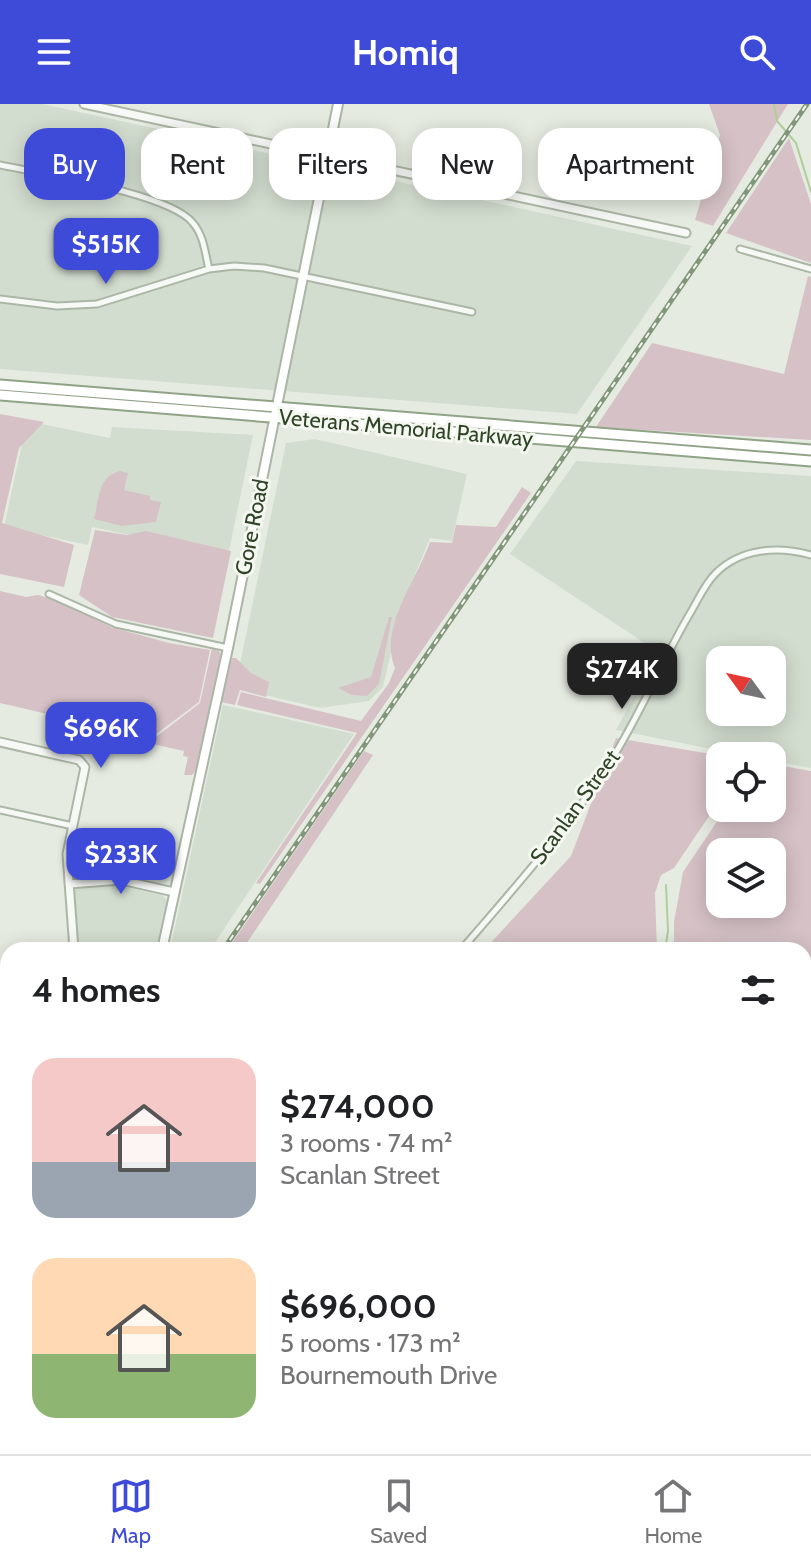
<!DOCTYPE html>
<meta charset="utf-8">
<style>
body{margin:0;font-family:Cabin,sans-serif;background:#f6f6f6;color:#202124;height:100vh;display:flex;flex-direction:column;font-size:30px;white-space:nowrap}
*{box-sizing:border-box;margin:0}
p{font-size:26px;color:#757577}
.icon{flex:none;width:44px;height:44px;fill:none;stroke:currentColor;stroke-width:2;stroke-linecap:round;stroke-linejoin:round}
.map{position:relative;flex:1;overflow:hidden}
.drawer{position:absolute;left:0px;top:838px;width:812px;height:512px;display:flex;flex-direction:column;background:#fff;border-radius:24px 24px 0 0;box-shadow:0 4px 20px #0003}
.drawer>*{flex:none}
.top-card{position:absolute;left:24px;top:24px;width:764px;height:72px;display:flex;gap:16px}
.needle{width:52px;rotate:303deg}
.buttons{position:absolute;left:706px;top:542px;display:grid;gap:16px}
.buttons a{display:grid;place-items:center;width:80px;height:80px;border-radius:16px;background:#fff;box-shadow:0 4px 20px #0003;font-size:40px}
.price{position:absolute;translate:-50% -68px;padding:0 18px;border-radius:16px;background:#3e4bd9;color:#fff;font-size:26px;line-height:52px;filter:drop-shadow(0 2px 4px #0008)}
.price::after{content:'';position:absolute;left:50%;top:48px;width:24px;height:18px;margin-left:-12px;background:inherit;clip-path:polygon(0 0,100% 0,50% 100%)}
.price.active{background:#222;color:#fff}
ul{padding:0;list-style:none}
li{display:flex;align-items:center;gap:24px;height:200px;padding:0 32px}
li span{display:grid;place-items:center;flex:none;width:224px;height:160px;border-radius:24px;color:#555}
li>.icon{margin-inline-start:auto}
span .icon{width:96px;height:96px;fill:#fffc;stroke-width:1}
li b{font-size:34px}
h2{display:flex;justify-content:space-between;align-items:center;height:96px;padding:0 32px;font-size:34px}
.pill{padding:0 28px;border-radius:24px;background:#fff;box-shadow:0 4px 20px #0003;font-size:28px;line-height:72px}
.pill.active{background:#3e4bd9;color:#fff}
header{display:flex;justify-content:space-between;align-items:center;height:104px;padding:0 32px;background:#3e4bd9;color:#fff;font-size:36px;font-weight:700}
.menu{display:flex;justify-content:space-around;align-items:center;height:112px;border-top:2px solid #e0e0e0;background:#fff;font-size:22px;color:#757577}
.menu a{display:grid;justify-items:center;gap:4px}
.menu .active{color:#3e4bd9}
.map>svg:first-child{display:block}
.built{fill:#d3ddcf;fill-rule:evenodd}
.green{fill:#d6c2c6;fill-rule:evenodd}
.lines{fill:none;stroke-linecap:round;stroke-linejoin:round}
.stream{stroke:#b0ce9a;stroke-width:2}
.river{stroke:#b0ce9a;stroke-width:10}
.minor-casing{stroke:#abb6a6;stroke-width:9}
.tertiary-casing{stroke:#abb6a6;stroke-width:11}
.secondary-casing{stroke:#abb6a6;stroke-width:12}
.trunk-casing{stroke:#90a387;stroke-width:13}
.minor{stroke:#f6f9f5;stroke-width:5}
.tertiary{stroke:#f6f9f5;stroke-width:7}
.secondary{stroke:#fff;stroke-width:8}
.trunk{stroke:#fff;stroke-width:9}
.rail-casing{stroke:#829679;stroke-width:5}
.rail{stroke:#f4f8f1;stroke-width:2;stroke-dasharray:6;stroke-linecap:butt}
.labels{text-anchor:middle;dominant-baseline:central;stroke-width:6;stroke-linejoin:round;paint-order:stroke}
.street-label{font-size:22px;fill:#314428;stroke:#f4f8f1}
</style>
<header><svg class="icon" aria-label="menu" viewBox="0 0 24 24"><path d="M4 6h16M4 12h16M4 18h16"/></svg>Homiq<svg class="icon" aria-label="search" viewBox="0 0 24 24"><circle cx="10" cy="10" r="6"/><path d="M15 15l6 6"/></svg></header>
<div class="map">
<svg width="811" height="1350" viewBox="0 0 811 1350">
<rect width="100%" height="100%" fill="#e5ebe1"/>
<path class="built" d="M 0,0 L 43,0 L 692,142 L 577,310 L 0,265 Z
M 27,317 L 110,334 L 112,323 L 253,331 L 228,452 L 92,423 L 88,441 L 4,423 Z
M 315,335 L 467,370 L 452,437 L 430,434 L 402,502 L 383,583 L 369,597 L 320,604 L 235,584 L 286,339 Z
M 576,357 L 811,372 L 811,664 L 772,657 L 772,652 L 747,652 L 616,626 L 658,548 L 510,450 ZM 720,556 L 772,556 L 772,608 L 720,608 Z
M 223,601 L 354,630 L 210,846 L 170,846 Z
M 115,781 L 162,791 L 166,795 L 168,798 L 158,846 L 78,846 L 73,791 L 75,784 Z
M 8,1190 L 8,1337 L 4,1350 L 0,1350 L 0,1202 Z
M 367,1342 L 617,1342 L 616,1350 L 357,1350 Z"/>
<path class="green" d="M 709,0 L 788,0 L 713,122 L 695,116 L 720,31 Z
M 789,34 L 811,100 L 811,159 L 726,129 Z
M 808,172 L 811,173 L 811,336 L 596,323 L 652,239 L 784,270 Z
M 0,310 L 44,318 L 19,344 L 2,419 L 74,441 L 64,483 L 0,470 Z
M 120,367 L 128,369 L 124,386 L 150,392 L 150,396 L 161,398 L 156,418 L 122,422 L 94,415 C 99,395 98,372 120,367 Z
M 522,383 L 531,389 L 260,780 L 256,779 L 357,629 L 237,601 L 241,588 L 361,617 L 389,579 L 395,564 C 378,524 417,476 430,438 L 452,439 L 456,421 L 496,423 Z
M 95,426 L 127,431 L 146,427 L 231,447 L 213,534 L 112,513 L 79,491 Z
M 0,487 L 26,493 L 38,491 L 56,496 L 111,523 L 169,539 L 210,546 L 199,598 L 151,634 L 0,599 Z
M 389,513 L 392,513 L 379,580 L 367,592 L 352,591 L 338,584 L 371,573 Z
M 212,544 L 220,548 L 221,553 L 197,665 L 192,671 L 184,671 L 188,653 L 183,652 L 184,647 L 139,637 L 140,633 L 152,636 L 200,599 Z
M 232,554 L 236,554 L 251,569 L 269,578 L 266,593 L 240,586 L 235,601 L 221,598 Z
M 616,634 L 723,652 L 720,652 L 720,696 L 674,764 L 661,771 L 655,789 L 657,846 L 484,846 L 571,752 Z
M 364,647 L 373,651 L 242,846 L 227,846 Z
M 772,660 L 811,667 L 811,945 L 804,960 L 804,846 L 674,846 L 674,818 L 683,768 L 726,704 L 772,704 ZM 720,748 L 772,748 L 772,800 L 720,800 Z
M 811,976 L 811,1169 L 804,1168 L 804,991 Z
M 804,1172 L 811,1173 L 811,1350 L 753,1350 L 755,1342 L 804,1342 Z
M 62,1342 L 195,1342 L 193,1350 L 61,1350 Z
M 622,1342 L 750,1342 L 748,1350 L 621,1350 Z"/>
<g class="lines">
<path class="stream" d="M 774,0 L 777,17 L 796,39 L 811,88
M 665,846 L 668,827 L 666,781
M 804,1128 L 811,1126
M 739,1350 L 740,1342"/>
<path class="river" d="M 642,1350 L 642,1342"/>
<defs>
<path id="minor" d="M 0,61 C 42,70 169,89 193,119 C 204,132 205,149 209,165
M 740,145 L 811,165
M 0,195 L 57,202 L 97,200 L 209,165 L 234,162 L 264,164 L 472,208
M 49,490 L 116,520 L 228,544
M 0,706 L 73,722
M 461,846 C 516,782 574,718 618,645 C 645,600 665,551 692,506 C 699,494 705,480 715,470 C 740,444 778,442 811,451
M 0,1024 L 8,1027"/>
<path id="tertiary" d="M 84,0 L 686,129
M 0,638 L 79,656 L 85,663 L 67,750 L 74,846
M 69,780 L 121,776 L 174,788
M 804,980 L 811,965
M 0,1083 L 8,1078
M 345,1350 L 355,1342"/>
<path id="secondary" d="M 162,846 L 228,544 L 338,0
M 56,1350 L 58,1342"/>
<path id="trunk" d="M 0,281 L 811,346
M 0,291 L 811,357"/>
</defs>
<use href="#minor" class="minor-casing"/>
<use href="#tertiary" class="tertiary-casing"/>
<use href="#secondary" class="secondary-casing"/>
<use href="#trunk" class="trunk-casing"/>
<use href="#minor" class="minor"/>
<use href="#tertiary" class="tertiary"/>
<use href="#secondary" class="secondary"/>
<use href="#trunk" class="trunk"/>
<defs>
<path id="rail" d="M 223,846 L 807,0
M 0,1170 L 8,1158"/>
</defs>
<use href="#rail" class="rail-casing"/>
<use href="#rail" class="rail"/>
</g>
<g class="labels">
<g class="street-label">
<text transform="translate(406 324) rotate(5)">Veterans Memorial Parkway</text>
<text transform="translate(252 423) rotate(-79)">Gore Road</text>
<text transform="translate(575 703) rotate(-54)">Scanlan Street</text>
</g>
</g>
</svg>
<div class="buttons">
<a><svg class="needle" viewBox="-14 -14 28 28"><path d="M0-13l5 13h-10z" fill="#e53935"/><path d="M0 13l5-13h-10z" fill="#757577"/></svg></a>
<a><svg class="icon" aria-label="locate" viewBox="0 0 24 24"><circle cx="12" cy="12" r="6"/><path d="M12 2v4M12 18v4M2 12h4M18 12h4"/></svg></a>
<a><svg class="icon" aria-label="layers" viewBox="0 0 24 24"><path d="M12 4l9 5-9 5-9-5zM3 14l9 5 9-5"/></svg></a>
</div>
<b class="price" style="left:106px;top:182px">$515K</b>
<b class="price active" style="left:622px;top:607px">$274K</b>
<b class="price" style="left:101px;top:666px">$696K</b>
<b class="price" style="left:121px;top:792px">$233K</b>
<div class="top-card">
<a class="pill active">Buy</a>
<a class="pill">Rent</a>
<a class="pill">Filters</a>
<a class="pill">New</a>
<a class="pill">Apartment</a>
</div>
<section class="drawer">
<h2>4 homes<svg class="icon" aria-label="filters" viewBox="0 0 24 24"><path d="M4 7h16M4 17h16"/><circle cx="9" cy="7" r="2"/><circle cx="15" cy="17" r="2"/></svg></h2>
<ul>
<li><span style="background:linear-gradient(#f6c9c9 65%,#9aa5b1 0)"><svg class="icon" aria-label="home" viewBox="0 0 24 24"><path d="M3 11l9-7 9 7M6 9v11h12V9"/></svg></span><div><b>$274,000</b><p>3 rooms · 74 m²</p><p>Scanlan Street</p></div></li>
<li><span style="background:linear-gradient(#ffd9b3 60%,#8fb573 0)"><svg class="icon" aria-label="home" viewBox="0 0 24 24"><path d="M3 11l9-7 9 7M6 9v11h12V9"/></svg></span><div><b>$696,000</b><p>5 rooms · 173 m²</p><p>Bournemouth Drive</p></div></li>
</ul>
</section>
</div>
<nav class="menu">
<a class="active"><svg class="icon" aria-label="map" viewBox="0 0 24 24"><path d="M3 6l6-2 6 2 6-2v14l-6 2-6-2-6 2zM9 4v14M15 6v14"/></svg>Map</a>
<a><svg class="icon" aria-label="saved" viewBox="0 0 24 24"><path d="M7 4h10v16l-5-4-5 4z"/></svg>Saved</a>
<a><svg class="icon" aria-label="home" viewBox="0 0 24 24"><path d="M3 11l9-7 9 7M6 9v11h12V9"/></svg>Home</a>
</nav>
